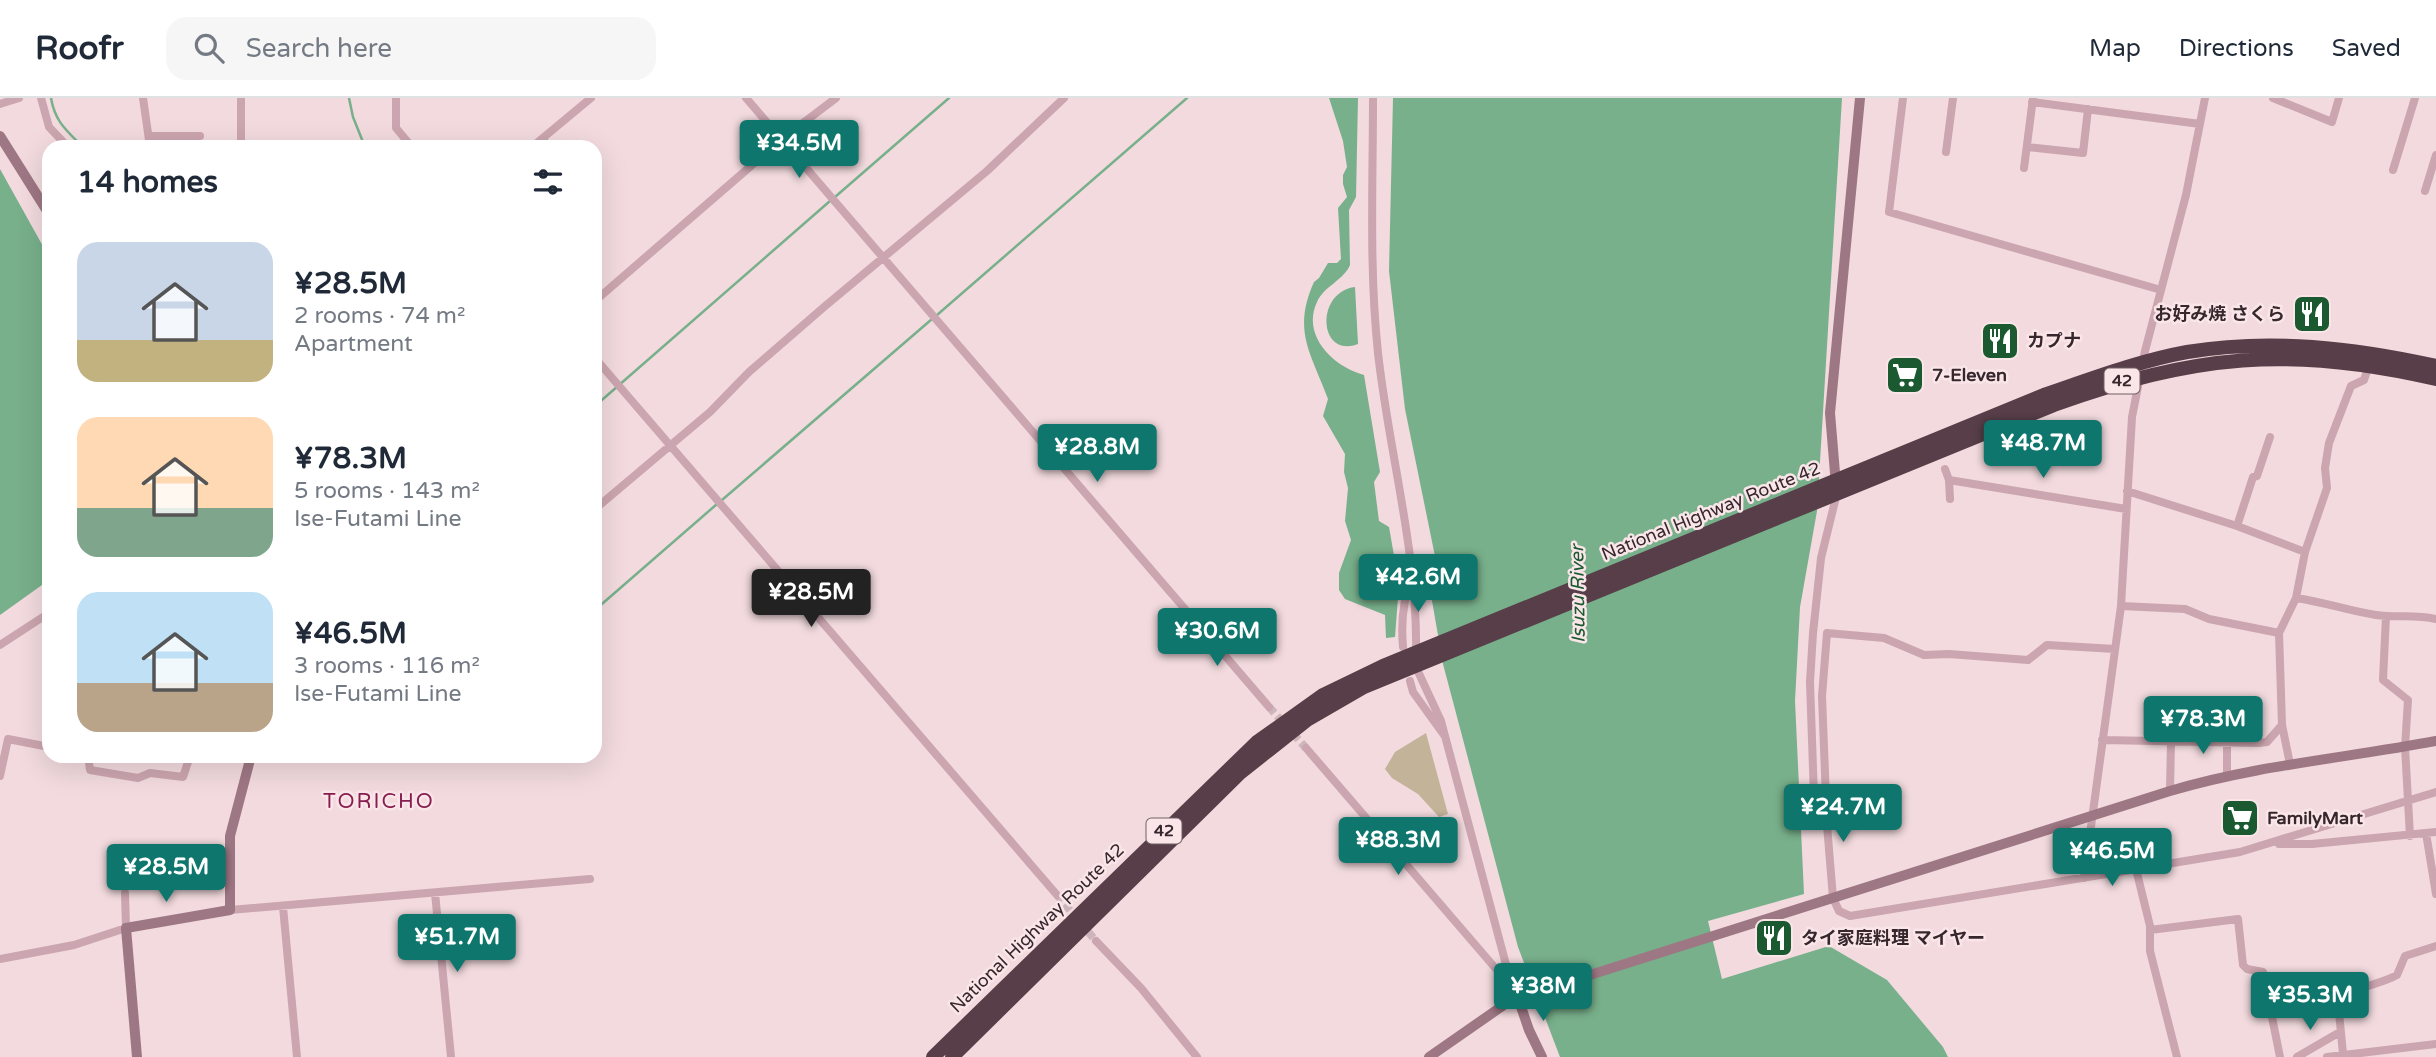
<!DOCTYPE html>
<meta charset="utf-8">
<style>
body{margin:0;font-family:"Varela Round","Noto Sans JP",sans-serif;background:#f6f6f7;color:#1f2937;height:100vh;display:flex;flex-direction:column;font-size:26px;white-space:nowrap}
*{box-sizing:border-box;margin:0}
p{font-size:23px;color:#747a83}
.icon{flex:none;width:38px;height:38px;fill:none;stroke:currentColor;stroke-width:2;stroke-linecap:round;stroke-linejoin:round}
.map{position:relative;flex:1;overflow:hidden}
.side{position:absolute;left:42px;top:42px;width:560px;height:623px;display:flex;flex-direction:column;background:#fff;border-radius:21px;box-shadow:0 7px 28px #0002}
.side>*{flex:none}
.price{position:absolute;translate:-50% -60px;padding:0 16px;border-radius:7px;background:#0f766e;color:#fff;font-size:23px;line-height:46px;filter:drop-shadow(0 2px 4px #0008)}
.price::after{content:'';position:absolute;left:50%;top:42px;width:21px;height:16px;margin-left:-10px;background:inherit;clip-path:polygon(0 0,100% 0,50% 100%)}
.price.on{background:#222;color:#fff}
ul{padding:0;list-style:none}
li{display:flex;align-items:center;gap:21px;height:175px;padding:0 35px}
li span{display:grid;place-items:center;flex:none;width:196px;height:140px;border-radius:21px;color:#555}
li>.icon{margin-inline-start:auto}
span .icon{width:84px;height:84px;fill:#fffc;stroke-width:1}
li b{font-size:30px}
h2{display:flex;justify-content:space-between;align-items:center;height:84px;padding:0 35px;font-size:30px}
header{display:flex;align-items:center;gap:42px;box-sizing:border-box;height:98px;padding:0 35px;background:#fff;border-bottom:2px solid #e0e1e3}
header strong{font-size:33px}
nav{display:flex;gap:38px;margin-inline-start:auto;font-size:24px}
.search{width:490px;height:63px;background:#f6f6f7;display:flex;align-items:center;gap:18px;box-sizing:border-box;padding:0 24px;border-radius:21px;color:#747a83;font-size:26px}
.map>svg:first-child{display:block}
.green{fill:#c2b399}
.water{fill:#78b08b}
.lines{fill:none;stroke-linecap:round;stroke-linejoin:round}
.stream{stroke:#78b08b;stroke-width:2.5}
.building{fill:#ca4080}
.street-tunnel{stroke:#ccb6bb;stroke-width:8;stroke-dasharray:8 4;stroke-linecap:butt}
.street{stroke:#cba5af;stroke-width:8}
.secondary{stroke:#9e7784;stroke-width:10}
.highway{stroke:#573e48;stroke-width:14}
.labels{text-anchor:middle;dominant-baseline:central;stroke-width:5;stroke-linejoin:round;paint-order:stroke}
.shield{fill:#fae6e9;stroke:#716065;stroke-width:2}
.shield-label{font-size:16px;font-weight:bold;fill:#36272d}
.poi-label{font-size:18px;font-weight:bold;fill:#36272d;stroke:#fae6e9;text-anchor:start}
.street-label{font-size:18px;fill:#36272d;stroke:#fae6e9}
.water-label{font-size:19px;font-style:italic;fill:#1b5931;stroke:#fae6e9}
.quarter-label{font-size:21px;letter-spacing:2px;fill:#881d4f;stroke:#fae6e9}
</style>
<header>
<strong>Roofr</strong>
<div class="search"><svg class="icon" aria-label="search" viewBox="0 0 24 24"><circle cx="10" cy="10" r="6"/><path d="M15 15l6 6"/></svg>Search here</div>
<nav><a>Map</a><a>Directions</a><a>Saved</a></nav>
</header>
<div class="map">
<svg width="2436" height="959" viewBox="0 0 2436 959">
<rect width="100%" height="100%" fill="#f2dade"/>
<path class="green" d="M 1426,635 L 1448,716 L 1439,719 L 1418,696 L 1392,680 L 1385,671 L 1395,654 Z"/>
<path class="water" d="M 1329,0 L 1358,0 L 1356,99 L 1349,112 L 1350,167 C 1344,182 1324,188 1317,204 C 1301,238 1334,269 1364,277 L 1380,374 L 1374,384 L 1379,423 L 1389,429 L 1399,486 L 1395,539 L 1386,540 L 1385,517 L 1345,501 L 1339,492 L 1339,475 L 1351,442 L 1345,423 L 1348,390 L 1344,374 L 1345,356 L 1323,318 L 1328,301 C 1311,255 1292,233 1314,184 L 1319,180 L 1328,165 L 1337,165 L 1341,161 L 1338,110 L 1347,99 L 1343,86 L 1343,77 L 1347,69 L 1343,43 Z
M 1393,0 L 1842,0 L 1817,413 L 1800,509 L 1795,603 L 1804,796 L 1708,823 L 1722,881 L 1829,848 L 1887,882 L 1943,949 L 1948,959 L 1560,959 L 1518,849 L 1443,566 L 1427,474 L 1437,468 L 1405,311 L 1389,173 Z
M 0,71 L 49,159 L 49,482 L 0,517 Z
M 1355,189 L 1358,246 C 1318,261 1315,194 1355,189 Z"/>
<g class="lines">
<path class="stream" d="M 51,0 C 55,24 67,33 83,49
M 349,0 L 353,19 L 365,49
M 538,49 L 547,42
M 835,99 L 949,0
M 937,217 L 1187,0
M 595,308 L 830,103
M 722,402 L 932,221
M 595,512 L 717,406"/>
</g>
<path class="building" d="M 1890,265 L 1922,270 L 1920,288 L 1888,284 Z
M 2251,710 L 2253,724 L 2229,729 L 2226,715 Z"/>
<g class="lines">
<path class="street-tunnel" d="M 1269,609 L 1306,650
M 1057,797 L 1096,843"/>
<path class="street" d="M 41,0 L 49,29 L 68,49
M 143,0 L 150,49
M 396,0 L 396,30 L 412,49
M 746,0 L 1269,609
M 1373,0 C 1373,85 1369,170 1378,255 C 1389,355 1418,454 1416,555
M 1903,0 L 1889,114 L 2161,192
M 2273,0 L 2332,24 L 2339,0
M 2032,4 L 2200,26
M 0,6 L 19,0
M 149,38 L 200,38
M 241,49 L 241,0
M 532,49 L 591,0
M 2027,49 L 2083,55 L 2088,11
M 1946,54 L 1953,0
M 2024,70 L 2033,0
M 2393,72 L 2415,0
M 2425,93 L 2436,57
M 595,203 L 782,41 L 836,0
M 595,260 L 1057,797
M 1945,371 L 1949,382 L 2126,411
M 1949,382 L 1950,401
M 2127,393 L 2237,428 L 2305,454 L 2327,390 L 2325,370 L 2329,345 L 2351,288 L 2364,282 L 2369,267
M 1837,395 L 1821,460 L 1813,535 L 1810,584 L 1815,728 L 1827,727 L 1833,800 L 1839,813 L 1850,818 L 2240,754 L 2436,694
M 595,411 L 710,314 L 749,274 L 824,209 L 987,73 L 1064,0
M 2237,428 L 2253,379 L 2257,378 L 2270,339
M 2296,500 L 2305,454
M 2121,508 L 2185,511 L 2209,521 L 2279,535 L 2296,500 C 2324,504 2349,513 2376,517 C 2397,520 2416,516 2436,521
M 2386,518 L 2383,582 L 2408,602 L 2405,649 L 2410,738
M 2279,535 L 2282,627 L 2290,666
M 0,547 L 49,515
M 1403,549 C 1401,526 1403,501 1412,480
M 1415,567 L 1441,623 L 1512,889
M 1410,583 L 1413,594 L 1444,637
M 2102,642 L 2259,645 L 2267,644 L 2282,627
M 1306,650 L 1509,886
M 88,658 L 90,672 L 138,680 L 150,675 L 183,679 L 190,658
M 0,678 L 8,641 L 49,649
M 2227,678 L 2227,645
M 2170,693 L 2171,643
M 1827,727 L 1822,598 L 1827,535 L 1884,540 L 1924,557 L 1949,556 L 2028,562 L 2047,547 L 2115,551
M 2426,735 L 2436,796
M 2279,746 L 2312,746 L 2436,734
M 2136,771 L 2150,828 L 2150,853 L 2177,959
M 2084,780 L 2121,508 L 2132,319 L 2145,253 L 2186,97 L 2205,0
M 435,795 L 451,959
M 283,809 L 297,959
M 230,812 L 590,781
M 2150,832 L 2238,821 L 2243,867 L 2247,871 L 2263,874 L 2280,959
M 1096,843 L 1141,890 L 1197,959
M 0,861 L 74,847 L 126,830 L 125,795
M 2343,956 L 2339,914 C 2356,883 2371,891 2397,877 L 2405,858 L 2436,848
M 2297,959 L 2340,934
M 2327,959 L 2436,946"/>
<path class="secondary" d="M 0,38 L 49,116
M 1836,387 L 1830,315 L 1860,0
M 1518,900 L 1529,932 L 1542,959
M 137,959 L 126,830 L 230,812 L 230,738 L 251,658
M 1429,959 L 1511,902 L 2170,693 C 2257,667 2347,660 2436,643"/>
<path class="highway" d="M 933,959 L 1257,644 L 1323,597 L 1383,568 L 2044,297 C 2091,281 2138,263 2187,254 C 2271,240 2354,250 2436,268
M 952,959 L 1240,675 L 1307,622 L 1364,589 L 2054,307 C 2194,257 2289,247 2436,281"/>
</g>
<defs>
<symbol id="restaurant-square" viewBox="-11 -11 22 22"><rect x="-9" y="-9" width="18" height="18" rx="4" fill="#1b5931" stroke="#fae6e9"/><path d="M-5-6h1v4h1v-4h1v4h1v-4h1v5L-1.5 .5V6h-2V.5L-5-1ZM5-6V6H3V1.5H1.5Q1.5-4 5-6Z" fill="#fff"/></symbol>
<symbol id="supermarket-square" viewBox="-11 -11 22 22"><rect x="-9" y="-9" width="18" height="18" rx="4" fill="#1b5931" stroke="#fae6e9"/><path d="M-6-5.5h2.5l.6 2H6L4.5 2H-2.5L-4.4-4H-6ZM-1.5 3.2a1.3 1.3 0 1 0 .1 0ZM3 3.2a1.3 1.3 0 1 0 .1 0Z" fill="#fff"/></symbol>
</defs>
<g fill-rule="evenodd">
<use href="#restaurant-square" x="2290" y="194" width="44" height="44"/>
<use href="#restaurant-square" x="1978" y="221" width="44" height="44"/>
<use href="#supermarket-square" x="1883" y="255" width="44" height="44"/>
<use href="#supermarket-square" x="2218" y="698" width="44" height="44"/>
<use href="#restaurant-square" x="1752" y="818" width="44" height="44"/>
</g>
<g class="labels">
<g class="shield">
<rect x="2104.5" y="270.5" width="35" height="25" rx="5"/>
<rect x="1146.5" y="720.5" width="35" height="25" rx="5"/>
</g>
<g class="shield-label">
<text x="2122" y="283">42</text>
<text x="1164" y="733">42</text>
</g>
<g class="poi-label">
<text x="2285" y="216" text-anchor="end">お好み焼 さくら</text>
<text x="2027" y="243">カプナ</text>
<text x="1932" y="277">7-Eleven</text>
<text x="2267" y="720">FamilyMart</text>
<text x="1801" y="840">タイ家庭料理 マイヤー</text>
</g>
<g class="street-label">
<text transform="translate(1711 413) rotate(-22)">National Highway Route 42</text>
<text transform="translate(1037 830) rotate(-44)">National Highway Route 42</text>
</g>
<g class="water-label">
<text transform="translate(1578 496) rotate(-91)">Isuzu River</text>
</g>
<g class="quarter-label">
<text x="379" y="703">TORICHO</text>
</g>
</g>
</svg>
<b class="price" style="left:799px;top:82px">¥34.5M</b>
<b class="price" style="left:2043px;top:382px">¥48.7M</b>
<b class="price" style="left:1097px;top:386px">¥28.8M</b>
<b class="price" style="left:1418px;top:516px">¥42.6M</b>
<b class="price on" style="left:811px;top:531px">¥28.5M</b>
<b class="price" style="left:1217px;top:570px">¥30.6M</b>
<b class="price" style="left:2203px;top:658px">¥78.3M</b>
<b class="price" style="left:1843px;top:746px">¥24.7M</b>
<b class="price" style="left:1398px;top:779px">¥88.3M</b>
<b class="price" style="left:2112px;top:790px">¥46.5M</b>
<b class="price" style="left:166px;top:806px">¥28.5M</b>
<b class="price" style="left:457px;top:876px">¥51.7M</b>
<b class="price" style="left:1543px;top:925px">¥38M</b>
<b class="price" style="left:2310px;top:934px">¥35.3M</b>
<section class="side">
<h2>14 homes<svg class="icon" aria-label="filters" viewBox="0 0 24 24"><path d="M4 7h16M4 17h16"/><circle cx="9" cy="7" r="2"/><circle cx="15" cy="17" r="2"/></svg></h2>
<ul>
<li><span style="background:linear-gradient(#c9d6e8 70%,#c2b280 0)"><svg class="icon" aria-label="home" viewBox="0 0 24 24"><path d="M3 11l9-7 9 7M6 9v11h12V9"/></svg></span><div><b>¥28.5M</b><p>2 rooms · 74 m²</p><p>Apartment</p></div></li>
<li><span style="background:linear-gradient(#ffd9b3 65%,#7fa58c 0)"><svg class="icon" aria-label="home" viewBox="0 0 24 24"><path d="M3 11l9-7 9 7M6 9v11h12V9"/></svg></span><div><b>¥78.3M</b><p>5 rooms · 143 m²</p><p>Ise-Futami Line</p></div></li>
<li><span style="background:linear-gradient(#bfe0f5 65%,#b9a48a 0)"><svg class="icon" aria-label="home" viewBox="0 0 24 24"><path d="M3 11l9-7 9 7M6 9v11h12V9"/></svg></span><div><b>¥46.5M</b><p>3 rooms · 116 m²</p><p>Ise-Futami Line</p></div></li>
</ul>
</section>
</div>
